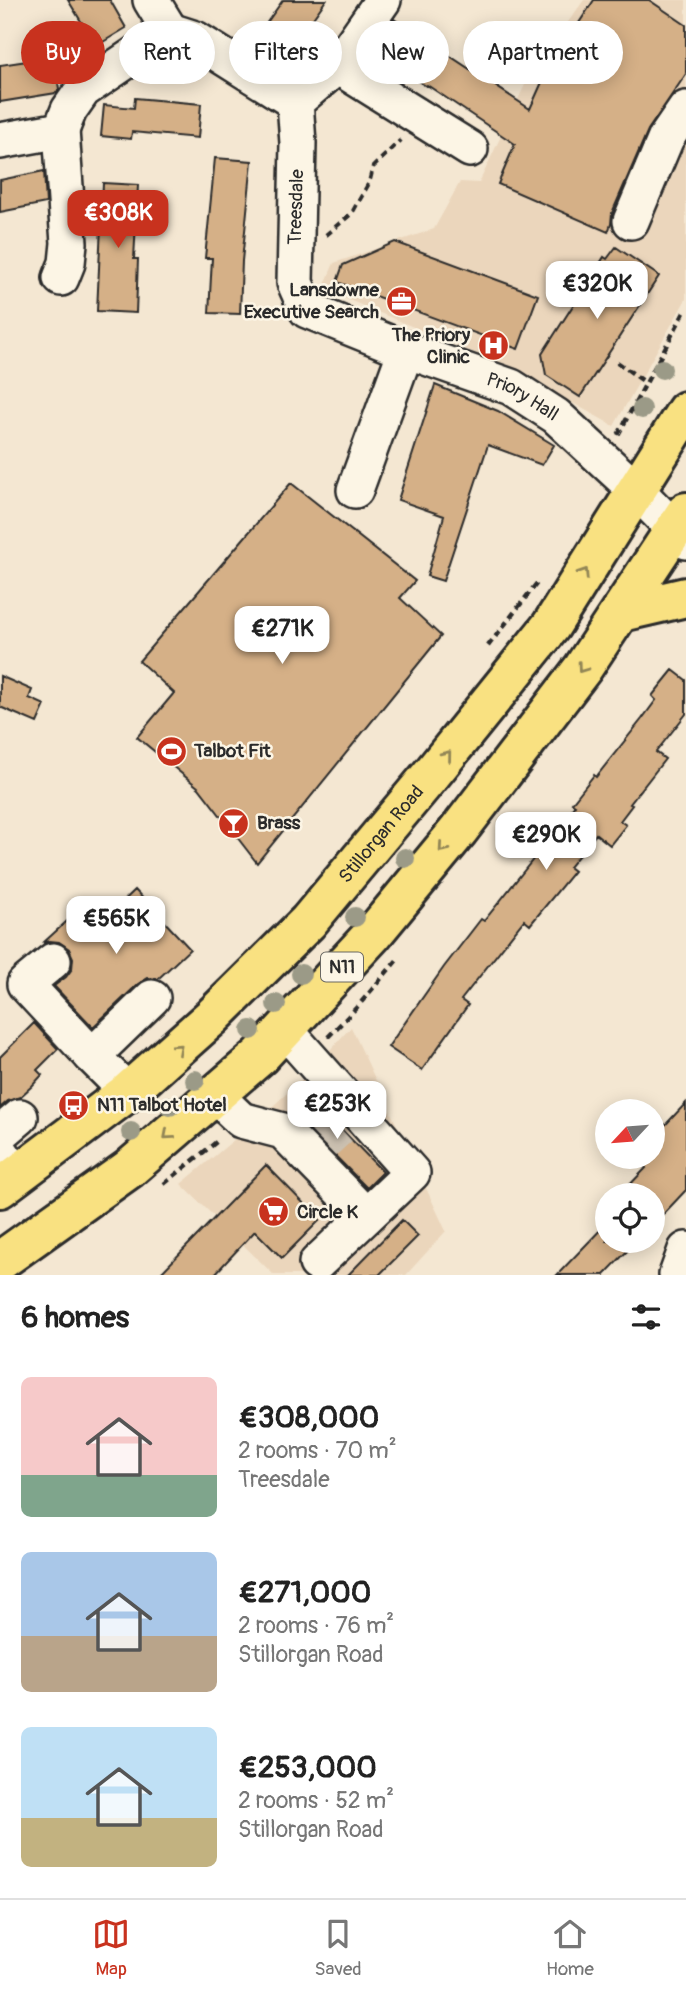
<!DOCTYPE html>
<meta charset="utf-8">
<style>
body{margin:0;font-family:Pangolin,sans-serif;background:#f6f6f6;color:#222;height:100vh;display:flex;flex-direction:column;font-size:26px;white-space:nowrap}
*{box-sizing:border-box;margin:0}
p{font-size:23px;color:#767676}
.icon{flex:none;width:38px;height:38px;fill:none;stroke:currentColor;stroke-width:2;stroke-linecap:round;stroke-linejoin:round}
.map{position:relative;height:1275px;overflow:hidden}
.side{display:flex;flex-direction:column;background:#fff;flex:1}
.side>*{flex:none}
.banner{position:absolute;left:21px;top:21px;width:644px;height:63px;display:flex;gap:14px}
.needle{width:46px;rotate:244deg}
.tools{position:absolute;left:595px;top:1099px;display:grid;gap:14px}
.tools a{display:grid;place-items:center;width:70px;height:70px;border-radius:50%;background:#fff;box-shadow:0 4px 18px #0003;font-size:35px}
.price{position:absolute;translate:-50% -60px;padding:0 16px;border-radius:14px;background:#fff;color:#222;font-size:23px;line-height:46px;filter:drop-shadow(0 2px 4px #0008)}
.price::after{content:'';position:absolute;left:50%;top:42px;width:21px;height:16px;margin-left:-10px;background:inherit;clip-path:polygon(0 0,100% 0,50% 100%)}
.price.active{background:#c8321e;color:#fff}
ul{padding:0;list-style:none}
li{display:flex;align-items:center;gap:21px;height:175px;padding:0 21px}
li span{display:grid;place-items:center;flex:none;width:196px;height:140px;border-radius:10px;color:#555}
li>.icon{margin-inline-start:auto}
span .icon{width:84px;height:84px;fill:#fffc;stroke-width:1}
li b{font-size:30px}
h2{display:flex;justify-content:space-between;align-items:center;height:84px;padding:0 21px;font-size:30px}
.chip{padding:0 24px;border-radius:32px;background:#fff;box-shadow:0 4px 18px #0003;font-size:24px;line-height:63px}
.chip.active{background:#c8321e;color:#fff}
.dock{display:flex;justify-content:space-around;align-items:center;height:98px;border-top:2px solid #e0e0e0;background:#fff;font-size:19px;color:#767676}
.dock a{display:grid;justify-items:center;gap:4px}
.dock .active{color:#c8321e}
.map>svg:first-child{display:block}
.built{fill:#ebd6bc}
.building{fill:#d5b087;stroke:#2b2b2b;stroke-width:2}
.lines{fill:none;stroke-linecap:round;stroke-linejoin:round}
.minor-tunnel{stroke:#ccc1b1;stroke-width:35;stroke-dasharray:35 18;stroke-linecap:butt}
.minor-casing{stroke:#2b2b2b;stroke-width:40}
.highway-casing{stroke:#2b2b2b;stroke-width:44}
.path{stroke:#2b2b2b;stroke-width:4.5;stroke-dasharray:7 5;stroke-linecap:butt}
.minor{stroke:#fcf5e5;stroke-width:35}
.highway{stroke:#f9e181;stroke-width:38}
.tree{fill:#9b9a87}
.oneway{stroke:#928656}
.labels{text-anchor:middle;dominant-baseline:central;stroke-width:5;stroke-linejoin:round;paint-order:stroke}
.shield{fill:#fcf5e5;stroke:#6a6863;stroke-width:2}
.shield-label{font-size:18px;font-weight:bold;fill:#2b2b2b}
.street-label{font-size:19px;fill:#2b2b2b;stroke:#fcf5e5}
.poi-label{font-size:19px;font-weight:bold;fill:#2b2b2b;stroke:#fcf5e5;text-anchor:start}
</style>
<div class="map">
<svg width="686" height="1275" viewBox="0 0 686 1275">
<rect width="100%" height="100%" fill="#f4e7d2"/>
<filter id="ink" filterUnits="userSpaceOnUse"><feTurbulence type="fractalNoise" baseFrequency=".0143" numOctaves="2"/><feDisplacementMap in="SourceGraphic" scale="14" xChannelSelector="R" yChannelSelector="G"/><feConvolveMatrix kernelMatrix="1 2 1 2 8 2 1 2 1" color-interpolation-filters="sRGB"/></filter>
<g filter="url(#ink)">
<path class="built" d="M 584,0 L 686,0 L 686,299 L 614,426 L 506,366 L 323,289 L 334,263 L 434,229 L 460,182 L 479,183 L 529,76 Z
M 351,1027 L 446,1231 L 406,1275 L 274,1275 L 181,1184 L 253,1124 L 307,1075 Z"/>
<path class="building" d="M 68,0 L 110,0 L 126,28 L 93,48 L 79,25 L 82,23 Z
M 283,0 L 326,0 L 278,68 L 248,49 Z
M 594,0 L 649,0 L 686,25 L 686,74 L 648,130 L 612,213 L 611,224 L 608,232 L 498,184 L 515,144 L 427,85 L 426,86 L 371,52 L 394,19 L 530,109 L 547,71 L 550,74 L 555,62 L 582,74 L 604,40 L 579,23 Z
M 54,57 L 59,89 L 56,93 L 0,102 L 0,65 Z
M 135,98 L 201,104 L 198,138 L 132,132 L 131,139 L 101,136 L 104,105 L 134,108 Z
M 215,158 L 252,161 L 242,261 L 240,314 L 209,313 L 212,258 L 205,258 Z
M 44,171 L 46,203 L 0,212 L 0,180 Z
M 103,183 L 138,185 L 134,259 L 138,259 L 136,313 L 97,311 Z
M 395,242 L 538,295 L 518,349 L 337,282 L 343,265 Z
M 616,247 L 659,276 L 580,397 L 546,375 L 542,354 L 604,257 L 607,259 Z
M 435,385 L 498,411 L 554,445 L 542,465 L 488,445 L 443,581 L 427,576 L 444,516 L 398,500 Z
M 291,483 L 415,581 L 400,598 L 441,636 L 257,863 L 199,788 L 137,737 L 174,693 L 139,661 Z
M 673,670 L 686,680 L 686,714 L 656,752 L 665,759 L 630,804 L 632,805 L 620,821 L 626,825 L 610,845 L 596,834 L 569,867 L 574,871 L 530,925 L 524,920 L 461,1000 L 468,1005 L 422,1070 L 388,1047 L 444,967 L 481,919 L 484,921 L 562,823 L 575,805 L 572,803 L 594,775 L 596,777 L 642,719 L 656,700 L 652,696 Z
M 0,676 L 32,690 L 29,698 L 45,705 L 37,723 L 0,707 Z
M 135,890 L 190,949 L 158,979 L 148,978 L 138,984 L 93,1027 L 54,986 L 66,977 L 72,969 L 73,958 L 69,949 L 59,942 L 50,941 L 43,943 L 76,913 L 92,931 Z
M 34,1023 L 58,1049 L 37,1070 L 42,1075 L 32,1086 L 20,1097 L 8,1101 L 0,1108 L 0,1057 Z
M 308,1095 L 383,1172 L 367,1188 L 297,1117 L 290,1113 Z
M 686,1103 L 686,1190 L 653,1225 L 653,1195 L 620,1195 L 646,1168 L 635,1157 L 653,1157 L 653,1138 Z
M 266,1165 L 320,1220 L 282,1258 L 255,1231 L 214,1275 L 159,1275 Z
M 402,1220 L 418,1236 L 379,1275 L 348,1275 Z
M 607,1223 L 607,1241 L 637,1241 L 604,1275 L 557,1275 Z"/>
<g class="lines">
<path class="minor-tunnel" d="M 317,1149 L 340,1128"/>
<defs>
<g id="minor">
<path id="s1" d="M 383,0 L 337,66 L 295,102 L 298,143 L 295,283 L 307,310 L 406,350 L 511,387 L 556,416 L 637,491 L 686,541"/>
<path d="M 170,31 L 195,39 L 295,102"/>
<path d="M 337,66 L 470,149"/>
<path d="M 61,130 L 69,110 L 83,90 L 170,31 L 151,0"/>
<path d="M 0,141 L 61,130 L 69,243 L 67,263 L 61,278"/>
<path d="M 631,221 L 666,138 L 686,109"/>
<path d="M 355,490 L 406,350"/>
<path d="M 53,961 L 25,984 L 92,1056"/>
<path d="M 284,1029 L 412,1173 L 317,1263"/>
<path d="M 128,1092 L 92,1056 L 152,998"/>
<path d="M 215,1095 L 241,1120 L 283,1131 L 366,1216"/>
<path d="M 0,1134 L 20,1117"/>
<path d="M 0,1151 L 17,1176"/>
<path d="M 677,1275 L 686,1250"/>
</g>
<g id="highway">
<path d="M 621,612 L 686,597"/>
<path id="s2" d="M 0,1188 L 128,1092 L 212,1017 L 308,922 L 434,771 L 551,626 L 686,411"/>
<path d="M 0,1261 L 129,1169 L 260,1056 L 373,934 L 459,830 L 583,668 L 686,512"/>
</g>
</defs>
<use href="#minor" class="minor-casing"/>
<use href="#highway" class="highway-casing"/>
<path class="path" d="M 326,235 L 352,213 L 369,183 L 373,167 L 401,140
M 617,362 L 646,383
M 618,435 L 686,309
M 488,646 L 537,583
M 328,1037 L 358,1006 L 397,960
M 164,1184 L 220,1139"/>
<use href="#minor" class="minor"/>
<use href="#highway" class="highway"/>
</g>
<g class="tree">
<circle cx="662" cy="369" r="10"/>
<circle cx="642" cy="409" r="10"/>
<circle cx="405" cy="858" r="10"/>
<circle cx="355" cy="917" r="10"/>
<circle cx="301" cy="974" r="10"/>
<circle cx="276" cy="1004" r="10"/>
<circle cx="251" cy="1030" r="10"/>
<circle cx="195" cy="1080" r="10"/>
<circle cx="170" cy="1106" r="10"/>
<circle cx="131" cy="1132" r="10"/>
</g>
<defs><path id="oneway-chevron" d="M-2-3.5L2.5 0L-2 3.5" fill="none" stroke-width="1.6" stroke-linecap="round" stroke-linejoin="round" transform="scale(1.75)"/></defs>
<g class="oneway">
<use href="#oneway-chevron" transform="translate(584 573) rotate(-57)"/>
<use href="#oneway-chevron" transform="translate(582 668) rotate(126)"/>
<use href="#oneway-chevron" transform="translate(447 755) rotate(-51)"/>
<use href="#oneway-chevron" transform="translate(443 848) rotate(131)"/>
<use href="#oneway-chevron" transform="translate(178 1048) rotate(-42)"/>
<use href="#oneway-chevron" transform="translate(168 1135) rotate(139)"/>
</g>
</g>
<defs>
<symbol id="office-disc" viewBox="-11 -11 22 22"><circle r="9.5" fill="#c8321e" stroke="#fcf5e5"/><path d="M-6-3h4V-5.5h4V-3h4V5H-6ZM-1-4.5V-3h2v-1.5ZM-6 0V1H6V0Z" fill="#fff"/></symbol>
<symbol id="hospital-disc" viewBox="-11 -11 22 22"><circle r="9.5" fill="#c8321e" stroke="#fcf5e5"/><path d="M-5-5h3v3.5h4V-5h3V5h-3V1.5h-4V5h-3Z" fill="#fff"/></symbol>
<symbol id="stadium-disc" viewBox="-11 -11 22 22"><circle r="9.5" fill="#c8321e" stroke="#fcf5e5"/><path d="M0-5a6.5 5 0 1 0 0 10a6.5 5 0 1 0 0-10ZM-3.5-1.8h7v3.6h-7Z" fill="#fff"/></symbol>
<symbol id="bar-disc" viewBox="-11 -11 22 22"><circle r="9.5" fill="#c8321e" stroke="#fcf5e5"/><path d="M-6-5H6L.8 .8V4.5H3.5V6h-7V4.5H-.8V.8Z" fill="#fff"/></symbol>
<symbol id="bus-disc" viewBox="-11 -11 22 22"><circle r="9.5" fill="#c8321e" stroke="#fcf5e5"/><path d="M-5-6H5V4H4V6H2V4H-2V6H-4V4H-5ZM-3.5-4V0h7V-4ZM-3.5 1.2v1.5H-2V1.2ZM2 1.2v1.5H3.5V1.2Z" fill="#fff"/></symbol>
<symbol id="supermarket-disc" viewBox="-11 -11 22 22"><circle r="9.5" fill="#c8321e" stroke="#fcf5e5"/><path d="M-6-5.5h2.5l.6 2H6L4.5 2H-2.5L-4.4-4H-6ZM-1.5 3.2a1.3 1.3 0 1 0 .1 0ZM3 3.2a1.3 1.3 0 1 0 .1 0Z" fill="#fff"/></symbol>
</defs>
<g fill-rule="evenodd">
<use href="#office-disc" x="384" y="284" width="35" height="35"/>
<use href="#hospital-disc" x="476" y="328" width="35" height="35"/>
<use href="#stadium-disc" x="154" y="734" width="35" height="35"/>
<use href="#bar-disc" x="216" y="806" width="35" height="35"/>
<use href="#bus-disc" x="56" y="1088" width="35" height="35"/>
<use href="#supermarket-disc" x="256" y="1194" width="35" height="35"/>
</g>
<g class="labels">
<rect class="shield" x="321" y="952.5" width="42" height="29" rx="5"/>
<g class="shield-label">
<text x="342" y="967">N11</text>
</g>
<g class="street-label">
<text transform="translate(296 207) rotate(-88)">Treesdale</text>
<text stroke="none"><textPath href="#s1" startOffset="579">Priory Hall</textPath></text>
<text stroke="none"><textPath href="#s2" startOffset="522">Stillorgan Road</textPath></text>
</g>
<g class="poi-label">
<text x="379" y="290" text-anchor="end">Lansdowne<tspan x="379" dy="22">Executive Search</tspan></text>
<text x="470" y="335" text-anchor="end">The Priory<tspan x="470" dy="22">Clinic</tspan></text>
<text x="194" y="751">Talbot Fit</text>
<text x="257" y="823">Brass</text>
<text x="97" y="1105">N11 Talbot Hotel</text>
<text x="297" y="1212">Circle K</text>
</g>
</g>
</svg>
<div class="tools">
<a><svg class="needle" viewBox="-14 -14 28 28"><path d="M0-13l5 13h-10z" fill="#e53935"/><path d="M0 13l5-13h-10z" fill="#767676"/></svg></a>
<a><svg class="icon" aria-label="locate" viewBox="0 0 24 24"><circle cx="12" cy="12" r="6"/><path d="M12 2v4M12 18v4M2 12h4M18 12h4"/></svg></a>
</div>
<b class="price active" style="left:118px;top:250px">€308K</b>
<b class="price" style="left:597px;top:321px">€320K</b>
<b class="price" style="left:282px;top:666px">€271K</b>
<b class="price" style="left:546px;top:872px">€290K</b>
<b class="price" style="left:116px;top:956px">€565K</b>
<b class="price" style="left:337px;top:1141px">€253K</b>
<div class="banner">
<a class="chip active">Buy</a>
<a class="chip">Rent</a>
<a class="chip">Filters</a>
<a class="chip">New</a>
<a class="chip">Apartment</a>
</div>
</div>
<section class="side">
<h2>6 homes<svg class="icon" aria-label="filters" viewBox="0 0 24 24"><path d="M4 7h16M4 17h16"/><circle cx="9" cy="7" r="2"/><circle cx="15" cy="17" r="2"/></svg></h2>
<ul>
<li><span style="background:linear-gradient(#f6c9c9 70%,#7fa58c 0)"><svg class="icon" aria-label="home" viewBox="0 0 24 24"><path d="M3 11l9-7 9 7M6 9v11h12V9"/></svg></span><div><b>€308,000</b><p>2 rooms · 70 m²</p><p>Treesdale</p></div></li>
<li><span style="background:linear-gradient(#a9c7e8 60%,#b9a48a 0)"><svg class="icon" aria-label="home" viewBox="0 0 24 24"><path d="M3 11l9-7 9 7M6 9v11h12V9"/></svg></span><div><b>€271,000</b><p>2 rooms · 76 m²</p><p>Stillorgan Road</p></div></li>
<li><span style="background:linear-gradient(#bfe0f5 65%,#c2b280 0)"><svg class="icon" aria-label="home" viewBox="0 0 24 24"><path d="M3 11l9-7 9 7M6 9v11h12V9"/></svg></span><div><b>€253,000</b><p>2 rooms · 52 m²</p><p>Stillorgan Road</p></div></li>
</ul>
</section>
<nav class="dock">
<a class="active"><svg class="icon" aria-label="map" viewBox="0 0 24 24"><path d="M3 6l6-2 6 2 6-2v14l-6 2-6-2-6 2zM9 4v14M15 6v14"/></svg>Map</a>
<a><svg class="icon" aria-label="saved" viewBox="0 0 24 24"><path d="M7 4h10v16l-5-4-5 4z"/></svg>Saved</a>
<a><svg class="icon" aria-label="home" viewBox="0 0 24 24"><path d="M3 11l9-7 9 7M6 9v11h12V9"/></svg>Home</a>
</nav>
